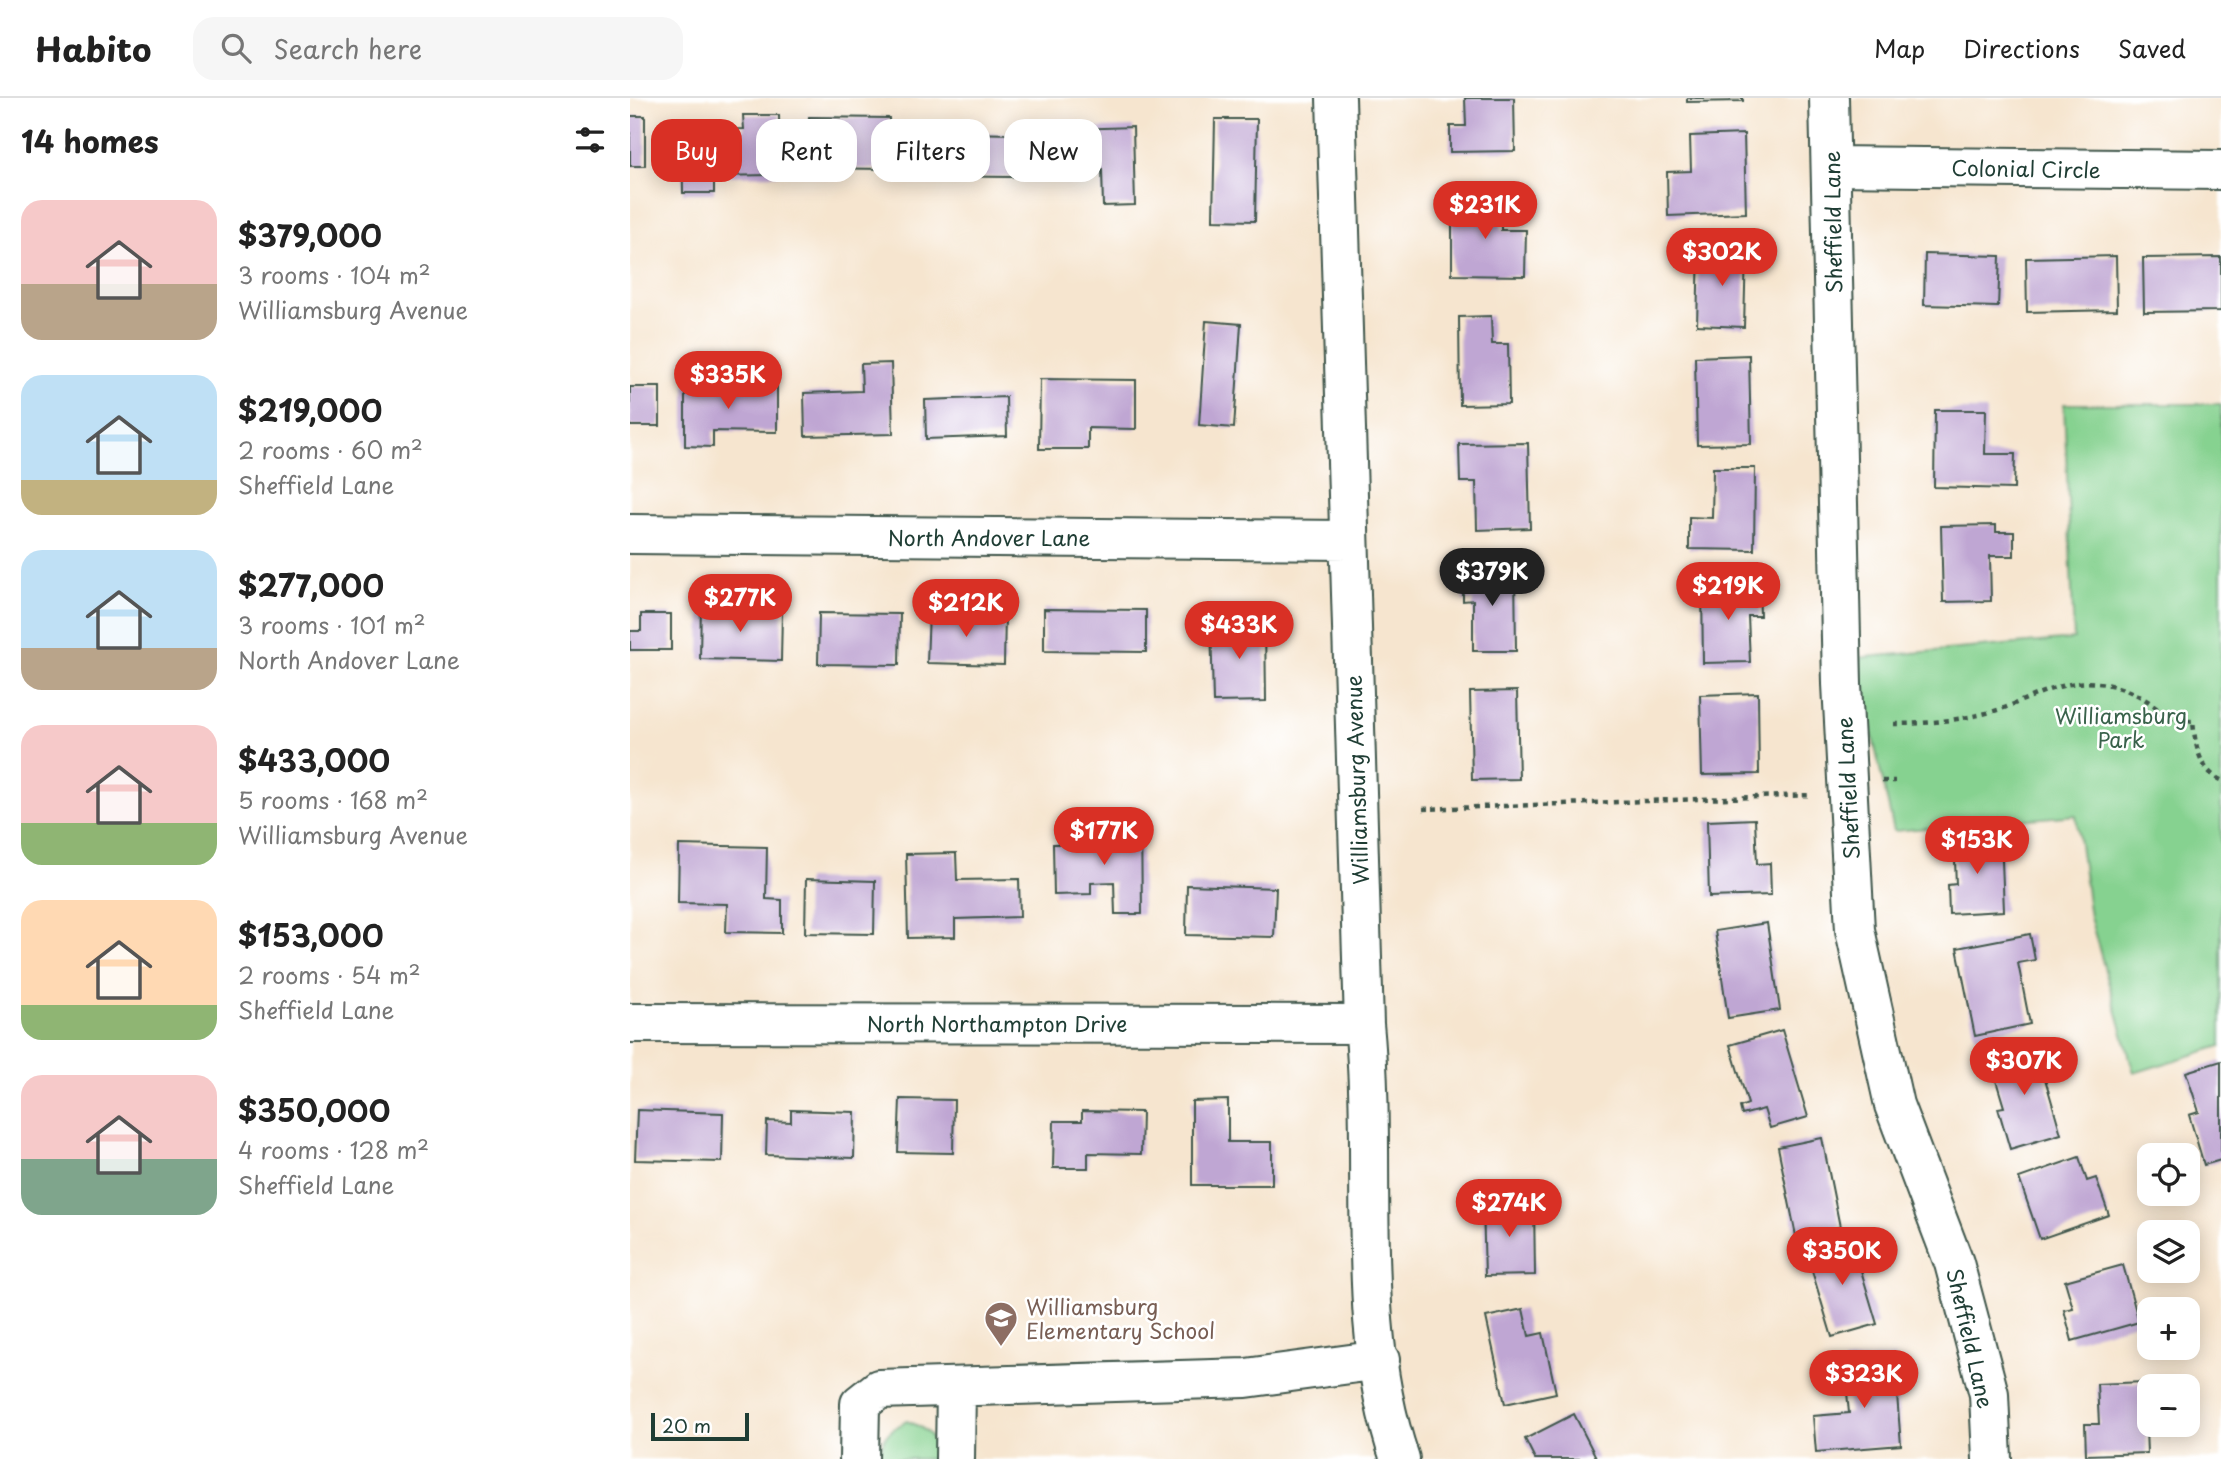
<!DOCTYPE html>
<meta charset="utf-8">
<style>
body{margin:0;font-family:"Playpen Sans",sans-serif;background:#f6f6f6;color:#222;height:100vh;display:flex;flex-direction:column;font-size:26px;white-space:nowrap}
*{box-sizing:border-box;margin:0}
p{font-size:23px;color:#767676}
.icon{flex:none;width:38px;height:38px;fill:none;stroke:currentColor;stroke-width:2;stroke-linecap:round;stroke-linejoin:round}
.map{position:relative;flex:1;overflow:hidden}
.drawer{display:flex;flex-direction:column;background:#fff;width:630px}
.drawer>*{flex:none}
.banner{position:absolute;left:21px;top:21px;width:665px;height:63px;display:flex;gap:14px}
.buttons{position:absolute;left:1507px;top:1045px;display:grid;gap:14px}
.buttons a{display:grid;place-items:center;width:63px;height:63px;border-radius:14px;background:#fff;box-shadow:0 4px 18px #0003;font-size:35px}
.scale{position:absolute;left:21px;bottom:18px;width:98px;box-sizing:border-box;padding-left:7px;border:4px solid #1f3d34;border-top:0;font-size:19px;line-height:24px;white-space:nowrap;color:#1f3d34;-webkit-text-stroke:5px #fff;paint-order:stroke}
.price{position:absolute;translate:-50% -60px;padding:0 16px;border-radius:24px;background:#d93025;color:#fff;font-size:23px;line-height:46px;filter:drop-shadow(0 2px 4px #0008)}
.price::after{content:'';position:absolute;left:50%;top:42px;width:21px;height:16px;margin-left:-10px;background:inherit;clip-path:polygon(0 0,100% 0,50% 100%)}
.price.on{background:#222;color:#fff}
ul{padding:0;list-style:none}
li{display:flex;align-items:center;gap:21px;height:175px;padding:0 21px}
li span{display:grid;place-items:center;flex:none;width:196px;height:140px;border-radius:21px;color:#555}
li>.icon{margin-inline-start:auto}
span .icon{width:84px;height:84px;fill:#fffc;stroke-width:1}
li b{font-size:30px}
h2{display:flex;justify-content:space-between;align-items:center;height:84px;padding:0 21px;font-size:30px}
.pill{padding:0 24px;border-radius:21px;background:#fff;box-shadow:0 4px 18px #0003;font-size:24px;line-height:63px}
.pill.on{background:#d93025;color:#fff}
header{display:flex;align-items:center;gap:42px;box-sizing:border-box;height:98px;padding:0 35px;background:#fff;border-bottom:2px solid #e0e0e0}
header strong{font-size:33px}
nav{display:flex;gap:38px;margin-inline-start:auto;font-size:24px}
.search{width:490px;height:63px;background:#f6f6f6;display:flex;align-items:center;gap:18px;box-sizing:border-box;padding:0 24px;border-radius:21px;color:#767676;font-size:26px}
main{display:flex;flex:1;min-height:0}
.map>svg:first-child{display:block}
.green{fill:#86d290;stroke:#528862;stroke-width:2}
.building{fill:#bfa6d3}
.lines{fill:none;stroke-linecap:round;stroke-linejoin:round}
.minor-casing{stroke:#3f564b;stroke-width:42}
.path{stroke:#3f564b;stroke-width:4.5;stroke-dasharray:5 5;stroke-linecap:butt}
.minor{stroke:#fff;stroke-width:38}
.labels{text-anchor:middle;dominant-baseline:central;stroke-width:5;stroke-linejoin:round;paint-order:stroke}
.street-label{font-size:21px;fill:#1f3d34;stroke:#fff}
.park-label{font-size:21px;fill:#39624b;stroke:#fff}
.education-label{font-size:21px;fill:#785e54;stroke:#fff;text-anchor:start}
</style>
<header>
<strong>Habito</strong>
<div class="search"><svg class="icon" aria-label="search" viewBox="0 0 24 24"><circle cx="10" cy="10" r="6"/><path d="M15 15l6 6"/></svg>Search here</div>
<nav><a>Map</a><a>Directions</a><a>Saved</a></nav>
</header>
<main>
<section class="drawer">
<h2>14 homes<svg class="icon" aria-label="filters" viewBox="0 0 24 24"><path d="M4 7h16M4 17h16"/><circle cx="9" cy="7" r="2"/><circle cx="15" cy="17" r="2"/></svg></h2>
<ul>
<li><span style="background:linear-gradient(#f6c9c9 60%,#b9a48a 0)"><svg class="icon" aria-label="home" viewBox="0 0 24 24"><path d="M3 11l9-7 9 7M6 9v11h12V9"/></svg></span><div><b>$379,000</b><p>3 rooms · 104 m²</p><p>Williamsburg Avenue</p></div></li>
<li><span style="background:linear-gradient(#bfe0f5 75%,#c2b280 0)"><svg class="icon" aria-label="home" viewBox="0 0 24 24"><path d="M3 11l9-7 9 7M6 9v11h12V9"/></svg></span><div><b>$219,000</b><p>2 rooms · 60 m²</p><p>Sheffield Lane</p></div></li>
<li><span style="background:linear-gradient(#bfe0f5 70%,#b9a48a 0)"><svg class="icon" aria-label="home" viewBox="0 0 24 24"><path d="M3 11l9-7 9 7M6 9v11h12V9"/></svg></span><div><b>$277,000</b><p>3 rooms · 101 m²</p><p>North Andover Lane</p></div></li>
<li><span style="background:linear-gradient(#f6c9c9 70%,#8fb573 0)"><svg class="icon" aria-label="home" viewBox="0 0 24 24"><path d="M3 11l9-7 9 7M6 9v11h12V9"/></svg></span><div><b>$433,000</b><p>5 rooms · 168 m²</p><p>Williamsburg Avenue</p></div></li>
<li><span style="background:linear-gradient(#ffd9b3 75%,#8fb573 0)"><svg class="icon" aria-label="home" viewBox="0 0 24 24"><path d="M3 11l9-7 9 7M6 9v11h12V9"/></svg></span><div><b>$153,000</b><p>2 rooms · 54 m²</p><p>Sheffield Lane</p></div></li>
<li><span style="background:linear-gradient(#f6c9c9 60%,#7fa58c 0)"><svg class="icon" aria-label="home" viewBox="0 0 24 24"><path d="M3 11l9-7 9 7M6 9v11h12V9"/></svg></span><div><b>$350,000</b><p>4 rooms · 128 m²</p><p>Sheffield Lane</p></div></li>
</ul>
</section>
<div class="map">
<svg width="1591" height="1361" viewBox="0 0 1591 1361">
<rect width="100%" height="100%" fill="#fff"/>
<filter id="ink" filterUnits="userSpaceOnUse"><feTurbulence type="fractalNoise" baseFrequency=".0143" numOctaves="2"/><feDisplacementMap in="SourceGraphic" scale="14" xChannelSelector="R" yChannelSelector="G"/><feConvolveMatrix kernelMatrix="1 2 1 2 8 2 1 2 1" color-interpolation-filters="sRGB"/></filter>
<filter id="wash" filterUnits="userSpaceOnUse"><feTurbulence type="fractalNoise" baseFrequency=".00686" numOctaves="4" result="noise"/><feDisplacementMap in="SourceGraphic" scale="28" xChannelSelector="R" yChannelSelector="G"/><feGaussianBlur stdDeviation="1.57" result="paint"/><feColorMatrix in="noise" values="0 0 0 0 0 0 0 0 0 0 0 0 0 0 0 0 0 1.4 0 .05"/><feComposite in="paint" operator="in"/></filter>
<g filter="url(#wash)">
<rect width="100%" height="100%" fill="#f6e5cf"/>
<path class="green" d="M 1434,306 L 1591,306 L 1591,948 L 1504,975 L 1460,819 L 1446,717 L 1264,733 L 1225,560 L 1444,541 Z
M 277,1323 C 298,1331 305,1338 305,1361 L 250,1361 C 251,1339 257,1333 277,1323 Z"/>
<g id="blocks">
<path class="building" d="M 835,0 L 884,0 L 885,53 L 820,54 L 820,28 L 836,28 Z
M 1057,0 L 1113,0 L 1113,3 L 1057,4 Z
M 113,17 L 149,17 L 150,77 L 84,78 L 84,95 L 53,95 L 52,32 L 114,31 Z
M 0,18 L 15,18 L 15,68 L 0,68 Z
M 179,19 L 259,20 L 258,71 L 178,70 Z
M 585,21 L 627,21 L 625,123 L 583,122 Z
M 503,29 L 505,107 L 473,108 L 472,71 L 415,73 L 414,32 Z
M 292,34 L 382,36 L 382,79 L 291,78 Z
M 1114,36 L 1116,115 L 1038,118 L 1037,74 L 1061,73 L 1060,38 Z
M 822,102 L 871,102 L 871,132 L 896,132 L 895,178 L 822,177 Z
M 1069,151 L 1116,152 L 1114,229 L 1067,227 Z
M 1295,156 L 1370,158 L 1368,209 L 1294,207 Z
M 1486,158 L 1487,212 L 1397,214 L 1396,160 Z
M 1591,159 L 1591,213 L 1514,214 L 1513,160 Z
M 861,218 L 862,246 L 878,246 L 879,306 L 830,307 L 829,219 Z
M 576,223 L 611,226 L 604,330 L 569,327 Z
M 1119,257 L 1121,346 L 1067,347 L 1065,259 Z
M 261,265 L 263,336 L 175,338 L 174,295 L 232,293 L 231,266 Z
M 410,281 L 506,282 L 506,331 L 458,330 L 458,351 L 409,351 Z
M 55,287 L 147,288 L 147,334 L 83,333 L 83,349 L 55,348 Z
M 0,289 L 30,289 L 30,328 L 0,328 Z
M 376,299 L 377,338 L 296,341 L 295,302 Z
M 1305,312 L 1356,312 L 1355,356 L 1385,356 L 1384,391 L 1304,389 Z
M 898,345 L 900,430 L 847,432 L 846,384 L 830,384 L 829,346 Z
M 1083,370 L 1125,370 L 1124,452 L 1059,451 L 1059,419 L 1082,420 Z
M 1366,427 L 1366,434 L 1384,434 L 1384,458 L 1360,458 L 1361,503 L 1313,504 L 1311,428 Z
M 833,471 L 885,471 L 886,553 L 843,553 L 843,502 L 833,503 Z
M 1129,487 L 1130,518 L 1118,518 L 1120,564 L 1073,565 L 1072,488 Z
M 71,505 L 103,505 L 103,513 L 152,514 L 151,563 L 70,561 Z
M 414,511 L 516,512 L 516,554 L 414,553 Z
M 299,514 L 375,516 L 374,567 L 297,565 Z
M 189,515 L 270,516 L 269,567 L 188,566 Z
M 11,516 L 41,516 L 41,552 L 0,552 L 0,533 L 11,533 Z
M 635,522 L 636,603 L 583,604 L 581,523 Z
M 887,593 L 889,681 L 842,682 L 840,594 Z
M 1128,595 L 1129,676 L 1072,677 L 1070,597 Z
M 485,721 L 511,721 L 512,816 L 485,816 L 484,784 L 461,785 L 461,796 L 424,797 L 423,746 L 485,745 Z
M 1125,721 L 1127,766 L 1140,765 L 1141,797 L 1079,799 L 1077,723 Z
M 1371,737 L 1374,813 L 1319,816 L 1318,787 L 1326,786 L 1324,739 Z
M 49,747 L 137,749 L 136,801 L 152,802 L 152,835 L 96,834 L 97,806 L 48,805 Z
M 326,755 L 327,782 L 389,781 L 390,819 L 325,821 L 325,839 L 278,840 L 276,756 Z
M 176,781 L 245,783 L 244,836 L 175,835 Z
M 557,787 L 646,790 L 644,839 L 556,837 Z
M 1137,825 L 1150,912 L 1098,920 L 1085,833 Z
M 1400,836 L 1405,862 L 1388,865 L 1400,926 L 1345,938 L 1327,850 Z
M 1152,932 L 1178,1019 L 1140,1030 L 1134,1011 L 1112,1017 L 1110,1009 L 1118,1006 L 1100,947 Z
M 1405,946 L 1431,1036 L 1380,1051 L 1368,1010 L 1374,1009 L 1359,959 Z
M 1591,963 L 1591,1062 L 1574,1067 L 1559,1017 L 1569,1014 L 1556,974 Z
M 270,1001 L 324,1002 L 323,1055 L 268,1054 Z
M 598,1002 L 598,1044 L 642,1044 L 642,1087 L 562,1087 L 562,1003 Z
M 7,1012 L 93,1015 L 92,1064 L 5,1062 Z
M 161,1012 L 225,1014 L 224,1060 L 136,1057 L 137,1023 L 161,1024 Z
M 452,1013 L 512,1014 L 511,1056 L 458,1055 L 458,1070 L 423,1070 L 424,1023 L 452,1023 Z
M 1192,1040 L 1210,1129 L 1166,1138 L 1148,1049 Z
M 1449,1059 L 1457,1083 L 1466,1080 L 1479,1117 L 1410,1141 L 1389,1080 Z
M 904,1105 L 905,1177 L 855,1178 L 853,1106 Z
M 1221,1139 L 1247,1226 L 1202,1239 L 1176,1153 Z
M 1493,1167 L 1509,1224 L 1442,1243 L 1434,1212 L 1443,1210 L 1435,1183 Z
M 893,1211 L 899,1238 L 913,1235 L 926,1295 L 875,1306 L 856,1219 Z
M 1264,1259 L 1271,1347 L 1186,1354 L 1183,1318 L 1219,1315 L 1214,1263 Z
M 1514,1284 L 1517,1355 L 1456,1357 L 1455,1326 L 1469,1326 L 1467,1286 Z
M 944,1316 L 967,1361 L 905,1361 L 895,1341 Z"/>
</g>
</g>
<g filter="url(#ink)">
<use href="#blocks" fill-opacity="0" stroke="#3f564b" stroke-width="2"/>
<g class="lines">
<defs>
<path id="minor" d="M 706,0 L 734,926 C 748,1067 723,1226 770,1361
M 1199,0 L 1212,586 L 1225,832 L 1264,1007 L 1324,1165 L 1359,1296 L 1362,1361
M 1201,68 L 1591,72
M 0,436 L 718,442
M 0,925 L 734,926
M 229,1361 L 230,1306 L 249,1291 L 616,1280 L 750,1262
M 325,1361 L 326,1289"/>
</defs>
<use href="#minor" class="minor-casing"/>
<path class="path" d="M 1264,626 C 1298,626 1339,621 1371,611 C 1391,604 1411,593 1432,588 C 1472,576 1516,595 1543,624 L 1563,623 C 1565,646 1569,672 1591,682
M 1252,683 L 1265,683
M 793,711 L 1182,697"/>
<use href="#minor" class="minor"/>
</g>
</g>
<defs>
<symbol id="school-pin" viewBox="-11 -11 22 30"><path d="M0 17L-7.5 6A9.5 9.5 0 1 1 7.5 6Z" fill="#8d6e63" stroke="#fff"/><path d="M0-5L7-2L0 1L-7-2ZM-4 1L0 2.5L4 1V4Q0 6-4 4Z" fill="#fff"/></symbol>
</defs>
<g fill-rule="evenodd">
<use href="#school-pin" x="352" y="1201" width="38" height="52"/>
</g>
<g class="labels">
<g class="street-label">
<text transform="translate(1396 70) rotate(1)">Colonial Circle</text>
<text transform="translate(1202 124) rotate(-91)">Sheffield Lane</text>
<text x="359" y="439">North Andover Lane</text>
<text transform="translate(726 682) rotate(-92)">Williamsburg Avenue</text>
<text transform="translate(1217 690) rotate(-93)">Sheffield Lane</text>
<text x="367" y="925">North Northampton Drive</text>
<text transform="translate(1341 1240) rotate(77)">Sheffield Lane</text>
</g>
<g class="park-label">
<text x="1491" y="617">Williamsburg<tspan x="1491" dy="24">Park</tspan></text>
</g>
<g class="education-label">
<text x="396" y="1208">Williamsburg<tspan x="396" dy="24">Elementary School</tspan></text>
</g>
</g>
</svg>
<div class="buttons">
<a><svg class="icon" aria-label="locate" viewBox="0 0 24 24"><circle cx="12" cy="12" r="6"/><path d="M12 2v4M12 18v4M2 12h4M18 12h4"/></svg></a>
<a><svg class="icon" aria-label="layers" viewBox="0 0 24 24"><path d="M12 4l9 5-9 5-9-5zM3 14l9 5 9-5"/></svg></a>
<a>+</a>
<a>−</a>
</div>
<div class="scale">20 m</div>
<b class="price" style="left:855px;top:143px">$231K</b>
<b class="price" style="left:1092px;top:190px">$302K</b>
<b class="price" style="left:98px;top:313px">$335K</b>
<b class="price on" style="left:862px;top:510px">$379K</b>
<b class="price" style="left:1098px;top:524px">$219K</b>
<b class="price" style="left:110px;top:536px">$277K</b>
<b class="price" style="left:336px;top:541px">$212K</b>
<b class="price" style="left:609px;top:563px">$433K</b>
<b class="price" style="left:474px;top:769px">$177K</b>
<b class="price" style="left:1347px;top:778px">$153K</b>
<b class="price" style="left:1394px;top:999px">$307K</b>
<b class="price" style="left:879px;top:1141px">$274K</b>
<b class="price" style="left:1212px;top:1189px">$350K</b>
<b class="price" style="left:1234px;top:1312px">$323K</b>
<div class="banner">
<a class="pill on">Buy</a>
<a class="pill">Rent</a>
<a class="pill">Filters</a>
<a class="pill">New</a>
</div>
</div>
</main>
